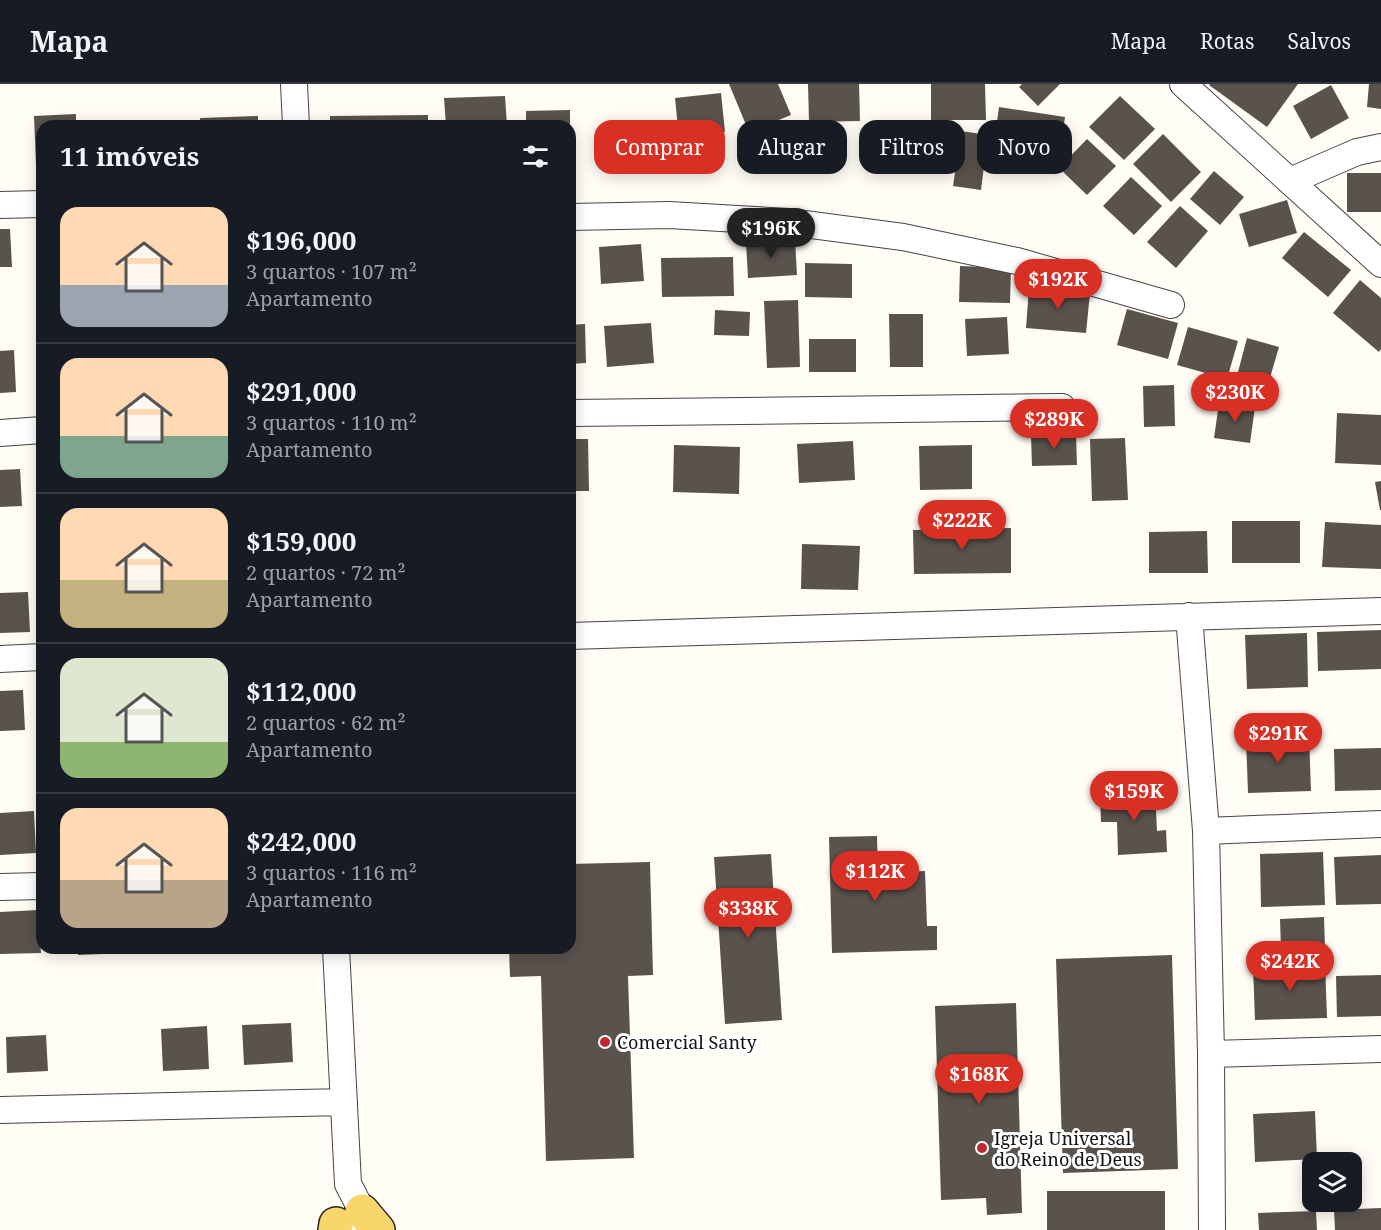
<!DOCTYPE html>
<html lang="pt">
<meta charset="utf-8">
<style>
body{margin:0;font-family:"Noto Serif",serif;background:#20242c;color:#f1f3f6;height:100vh;display:flex;flex-direction:column;font-size:22px;white-space:nowrap}
*{box-sizing:border-box;margin:0}
p{font-size:20px;color:#9ea1a6}
.icon{flex:none;width:33px;height:33px;fill:none;stroke:currentColor;stroke-width:2;stroke-linecap:round;stroke-linejoin:round}
.map{position:relative;flex:1;overflow:hidden}
.panel{position:absolute;left:36px;top:36px;width:540px;height:834px;display:flex;flex-direction:column;background:#171b24;border-radius:18px;box-shadow:0 3px 15px #0003}
.panel>*{flex:none}
.hud{position:absolute;left:594px;top:36px;width:570px;height:54px;display:flex;gap:12px}
.fabs{position:absolute;left:1302px;top:1068px;display:grid;gap:12px}
.fabs a{display:grid;place-items:center;width:60px;height:60px;border-radius:12px;background:#171b24;box-shadow:0 3px 15px #0003;font-size:30px}
.price{position:absolute;translate:-50% -51px;padding:0 14px;border-radius:21px;background:#d93025;color:#fff;font-size:20px;line-height:39px;filter:drop-shadow(0 2px 3px #0008)}
.price::after{content:'';position:absolute;left:50%;top:36px;width:18px;height:14px;margin-left:-9px;background:inherit;clip-path:polygon(0 0,100% 0,50% 100%)}
.price.current{background:#222;color:#fff}
ul{padding:0;list-style:none}
li{display:flex;align-items:center;gap:18px;height:150px;padding:0 24px}
li+li{border-top:2px solid #363941}
li span{display:grid;place-items:center;flex:none;width:168px;height:120px;border-radius:18px;color:#555}
li>.icon{margin-inline-start:auto}
span .icon{width:72px;height:72px;fill:#fffc;stroke-width:1}
li b{font-size:26px}
h2{display:flex;justify-content:space-between;align-items:center;height:72px;padding:0 24px;font-size:26px}
.tag{padding:0 21px;border-radius:18px;background:#171b24;box-shadow:0 3px 15px #0003;font-size:21px;line-height:54px}
.tag.current{background:#d93025;color:#fff}
header{display:flex;align-items:center;gap:36px;box-sizing:border-box;height:84px;padding:0 30px;background:#171b24;border-bottom:2px solid #363941}
header strong{font-size:28px}
nav{display:flex;gap:33px;margin-inline-start:auto;font-size:21px}
.map>svg:first-child{display:block}
.building{fill:#5a524d}
.lines{fill:none;stroke-linecap:round;stroke-linejoin:round}
.minor-casing{stroke:#444;stroke-width:28}
.major-casing{stroke:#222;stroke-width:36}
.minor{stroke:#fff;stroke-width:26}
.major{stroke:#f9d66b;stroke-width:33}
.poi-dot{fill:#c4262e;stroke:#fff;stroke-width:2}
.labels{text-anchor:middle;dominant-baseline:central;stroke-width:6;stroke-linejoin:round;paint-order:stroke}
.poi-label{font-size:18px;fill:#111;stroke:#fff;text-anchor:start}
</style>
<header>
<strong>Mapa</strong>
<nav><a>Mapa</a><a>Rotas</a><a>Salvos</a></nav>
</header>
<div class="map">
<svg width="1381" height="1146" viewBox="0 0 1381 1146">
<rect width="100%" height="100%" fill="#fffdf5"/>
<path class="building" d="M 729,0 L 778,0 L 791,31 L 749,48 Z
M 808,0 L 859,0 L 860,37 L 809,38 Z
M 931,0 L 985,0 L 986,36 L 931,36 Z
M 1022,0 L 1060,0 L 1038,22 L 1019,3 Z
M 1210,0 L 1298,0 L 1267,43 L 1209,1 Z
M 1369,0 L 1381,0 L 1381,25 L 1367,23 Z
M 1331,1 L 1349,34 L 1311,55 L 1293,22 Z
M 721,9 L 725,48 L 679,54 L 675,14 Z
M 505,12 L 507,42 L 446,42 L 444,14 Z
M 1120,12 L 1155,45 L 1124,76 L 1089,43 Z
M 999,23 L 1065,33 L 1060,69 L 994,60 Z
M 570,26 L 570,42 L 526,42 L 526,27 Z
M 76,30 L 76,42 L 42,42 L 42,80 L 36,80 L 34,32 Z
M 428,31 L 428,42 L 330,42 L 330,32 Z
M 258,32 L 258,42 L 200,42 L 200,34 Z
M 154,38 L 154,42 L 115,42 L 115,40 Z
M 961,47 L 988,51 L 981,106 L 953,102 Z
M 1163,50 L 1201,88 L 1171,118 L 1133,80 Z
M 1087,55 L 1116,82 L 1087,111 L 1059,84 Z
M 1214,87 L 1244,113 L 1220,141 L 1190,115 Z
M 1347,89 L 1381,89 L 1381,128 L 1347,128 Z
M 1131,93 L 1162,122 L 1134,151 L 1103,122 Z
M 1287,116 L 1297,149 L 1249,163 L 1239,130 Z
M 1180,122 L 1208,147 L 1176,184 L 1147,158 Z
M 0,145 L 10,145 L 12,183 L 0,183 Z
M 1304,148 L 1351,186 L 1328,213 L 1282,174 Z
M 795,156 L 797,191 L 748,194 L 746,158 Z
M 641,160 L 644,197 L 601,200 L 599,163 Z
M 733,173 L 734,212 L 662,213 L 661,174 Z
M 805,179 L 852,180 L 852,214 L 805,213 Z
M 960,182 L 1011,184 L 1010,219 L 959,218 Z
M 1360,196 L 1381,214 L 1381,265 L 1379,268 L 1333,229 Z
M 1029,204 L 1090,209 L 1086,249 L 1026,244 Z
M 798,216 L 800,283 L 767,284 L 764,217 Z
M 1127,225 L 1178,239 L 1168,275 L 1117,261 Z
M 715,226 L 750,228 L 749,252 L 714,251 Z
M 889,230 L 923,230 L 923,283 L 890,283 Z
M 1007,233 L 1009,270 L 967,272 L 965,235 Z
M 651,239 L 654,279 L 607,283 L 604,242 Z
M 585,240 L 586,279 L 570,280 L 570,241 Z
M 1188,243 L 1238,257 L 1227,295 L 1177,281 Z
M 1247,254 L 1279,263 L 1265,311 L 1234,303 Z
M 809,255 L 856,255 L 856,288 L 809,288 Z
M 14,266 L 16,308 L 0,309 L 0,267 Z
M 1174,301 L 1175,342 L 1144,343 L 1143,302 Z
M 1219,319 L 1255,323 L 1250,359 L 1214,354 Z
M 1337,329 L 1381,331 L 1381,381 L 1335,379 Z
M 1076,350 L 1077,381 L 1032,382 L 1031,352 Z
M 1125,354 L 1128,416 L 1092,417 L 1090,355 Z
M 570,355 L 588,355 L 589,407 L 570,407 Z
M 853,357 L 855,396 L 799,399 L 797,360 Z
M 674,361 L 740,363 L 739,410 L 673,408 Z
M 972,361 L 972,405 L 920,406 L 919,362 Z
M 20,385 L 22,422 L 0,423 L 0,386 Z
M 1381,397 L 1381,426 L 1380,426 L 1375,398 Z
M 1232,437 L 1300,437 L 1300,479 L 1232,479 Z
M 1325,438 L 1381,441 L 1381,485 L 1322,483 Z
M 1011,444 L 1011,489 L 914,490 L 913,446 Z
M 1207,447 L 1208,489 L 1149,489 L 1149,448 Z
M 802,460 L 860,462 L 858,506 L 801,505 Z
M 28,508 L 30,548 L 0,549 L 0,509 Z
M 1381,546 L 1381,585 L 1318,587 L 1317,548 Z
M 1307,549 L 1308,603 L 1247,605 L 1245,551 Z
M 23,606 L 25,646 L 0,647 L 0,607 Z
M 1309,652 L 1311,707 L 1248,709 L 1246,654 Z
M 1381,664 L 1381,706 L 1335,707 L 1334,665 Z
M 1155,707 L 1157,747 L 1166,746 L 1167,768 L 1118,771 L 1117,738 L 1101,738 L 1100,710 Z
M 34,727 L 36,769 L 0,771 L 0,729 Z
M 877,752 L 878,789 L 925,787 L 927,842 L 937,842 L 937,866 L 832,869 L 829,753 Z
M 1323,768 L 1325,821 L 1261,823 L 1260,770 Z
M 771,770 L 782,936 L 725,940 L 714,773 Z
M 1381,771 L 1381,820 L 1336,821 L 1334,773 Z
M 650,778 L 653,891 L 628,892 L 634,1074 L 546,1077 L 541,892 L 510,893 L 509,864 L 570,864 L 570,780 Z
M 38,826 L 41,869 L 0,870 L 0,828 Z
M 1324,833 L 1325,865 L 1281,866 L 1280,835 Z
M 78,864 L 127,864 L 127,869 L 78,871 Z
M 1172,871 L 1178,1085 L 1063,1089 L 1056,875 Z
M 1325,880 L 1327,934 L 1255,936 L 1253,882 Z
M 1381,891 L 1381,932 L 1337,933 L 1336,892 Z
M 1016,919 L 1022,1129 L 987,1131 L 986,1114 L 941,1116 L 935,922 Z
M 291,939 L 293,978 L 244,981 L 242,941 Z
M 207,942 L 209,985 L 163,987 L 161,945 Z
M 46,951 L 48,987 L 7,989 L 6,953 Z
M 1315,1027 L 1317,1075 L 1255,1078 L 1253,1030 Z
M 1047,1107 L 1165,1107 L 1165,1146 L 1047,1146 Z
M 1381,1124 L 1381,1146 L 1335,1146 L 1334,1126 Z
M 1316,1127 L 1317,1146 L 1259,1146 L 1258,1129 Z"/>
<g class="lines">
<defs>
<path id="minor" d="M 294,0 L 296,42
M 1183,0 L 1381,180
M 1290,97 L 1357,68 L 1381,63
M 0,121 L 42,120
M 570,133 L 669,131 L 789,138 L 903,153 L 1017,177 L 1171,221
M 570,329 L 1062,323
M 0,349 L 42,346
M 1189,532 L 1206,747 L 1211,970 L 1212,1146
M 570,552 L 1381,527
M 0,575 L 42,573
M 1206,747 L 1381,740
M 0,803 L 42,802
M 336,864 L 348,1100 L 362,1127 L 363,1145
M 1211,970 L 1381,965
M 0,1026 L 344,1018"/>
<path id="major" d="M 362,1127 L 378,1146
M 335,1146 L 336,1140"/>
</defs>
<use href="#minor" class="minor-casing"/>
<use href="#major" class="major-casing"/>
<use href="#minor" class="minor"/>
<use href="#major" class="major"/>
</g>
<g class="poi-dot">
<circle cx="605" cy="958" r="6"/>
<circle cx="982" cy="1064" r="6"/>
</g>
<g class="labels">
<g class="poi-label">
<text x="617" y="958">Comercial Santy</text>
<text x="994" y="1054">Igreja Universal<tspan x="994" dy="21">do Reino de Deus</tspan></text>
</g>
</g>
</svg>
<div class="fabs">
<a><svg class="icon" aria-label="layers" viewBox="0 0 24 24"><path d="M12 4l9 5-9 5-9-5zM3 14l9 5 9-5"/></svg></a>
</div>
<b class="price current" style="left:771px;top:175px">$196K</b>
<b class="price" style="left:1058px;top:226px">$192K</b>
<b class="price" style="left:1235px;top:339px">$230K</b>
<b class="price" style="left:1054px;top:366px">$289K</b>
<b class="price" style="left:962px;top:467px">$222K</b>
<b class="price" style="left:1278px;top:680px">$291K</b>
<b class="price" style="left:1134px;top:738px">$159K</b>
<b class="price" style="left:875px;top:818px">$112K</b>
<b class="price" style="left:748px;top:855px">$338K</b>
<b class="price" style="left:1290px;top:908px">$242K</b>
<b class="price" style="left:979px;top:1021px">$168K</b>
<div class="hud">
<a class="tag current">Comprar</a>
<a class="tag">Alugar</a>
<a class="tag">Filtros</a>
<a class="tag">Novo</a>
</div>
<section class="panel">
<h2>11 imóveis<svg class="icon" aria-label="filters" viewBox="0 0 24 24"><path d="M4 7h16M4 17h16"/><circle cx="9" cy="7" r="2"/><circle cx="15" cy="17" r="2"/></svg></h2>
<ul>
<li><span style="background:linear-gradient(#ffd9b3 65%,#9aa5b1 0)"><svg class="icon" aria-label="home" viewBox="0 0 24 24"><path d="M3 11l9-7 9 7M6 9v11h12V9"/></svg></span><div><b>$196,000</b><p>3 quartos · 107 m²</p><p>Apartamento</p></div></li>
<li><span style="background:linear-gradient(#ffd9b3 65%,#7fa58c 0)"><svg class="icon" aria-label="home" viewBox="0 0 24 24"><path d="M3 11l9-7 9 7M6 9v11h12V9"/></svg></span><div><b>$291,000</b><p>3 quartos · 110 m²</p><p>Apartamento</p></div></li>
<li><span style="background:linear-gradient(#ffd9b3 60%,#c2b280 0)"><svg class="icon" aria-label="home" viewBox="0 0 24 24"><path d="M3 11l9-7 9 7M6 9v11h12V9"/></svg></span><div><b>$159,000</b><p>2 quartos · 72 m²</p><p>Apartamento</p></div></li>
<li><span style="background:linear-gradient(#dfe7d0 70%,#8fb573 0)"><svg class="icon" aria-label="home" viewBox="0 0 24 24"><path d="M3 11l9-7 9 7M6 9v11h12V9"/></svg></span><div><b>$112,000</b><p>2 quartos · 62 m²</p><p>Apartamento</p></div></li>
<li><span style="background:linear-gradient(#ffd9b3 60%,#b9a48a 0)"><svg class="icon" aria-label="home" viewBox="0 0 24 24"><path d="M3 11l9-7 9 7M6 9v11h12V9"/></svg></span><div><b>$242,000</b><p>3 quartos · 116 m²</p><p>Apartamento</p></div></li>
</ul>
</section>
</div>
